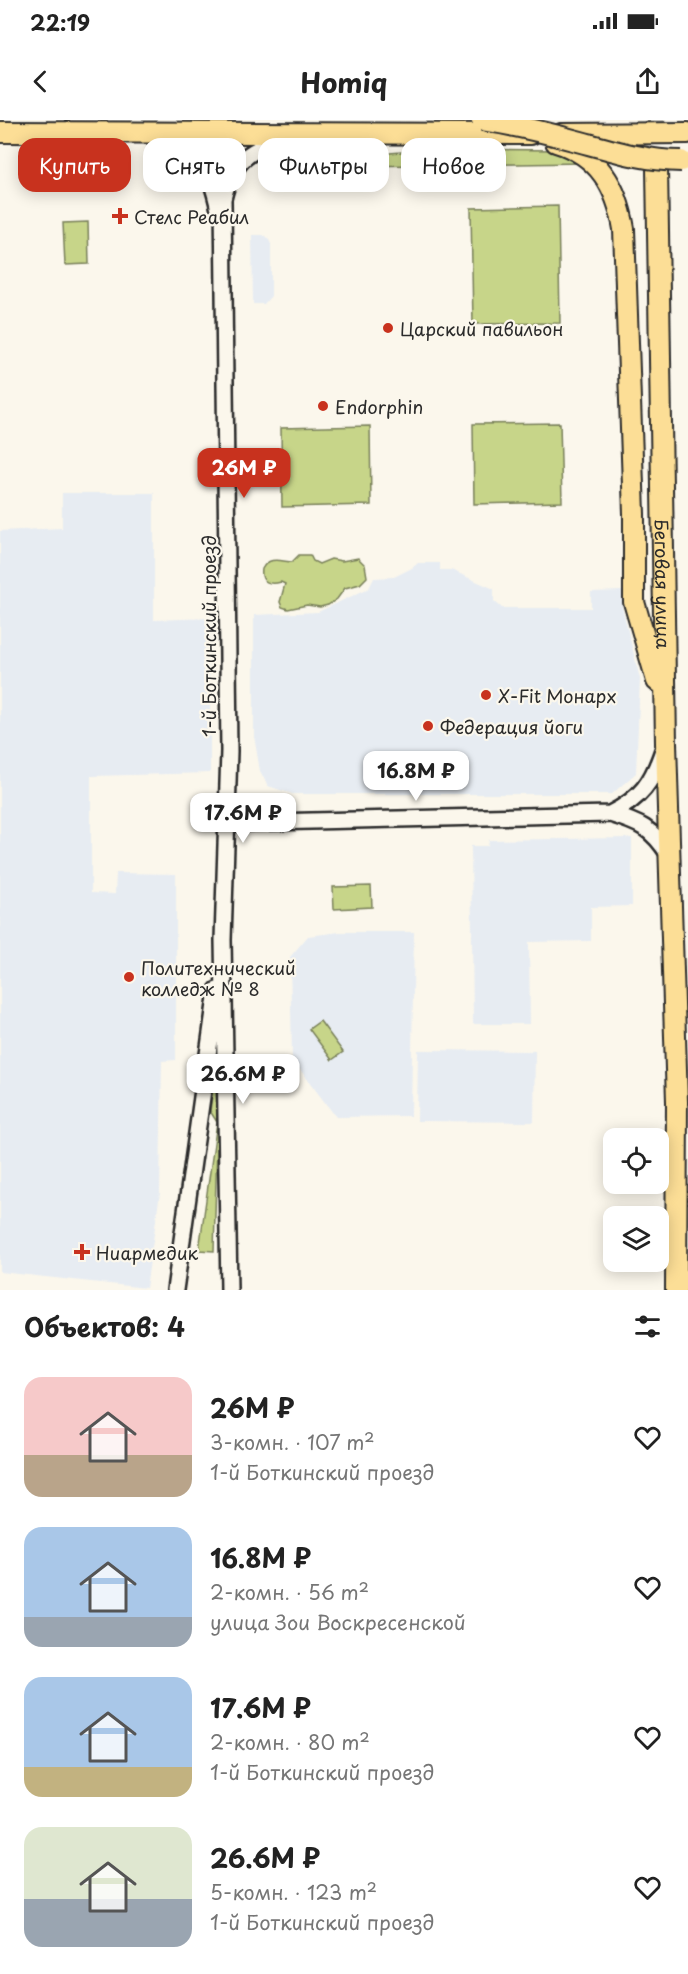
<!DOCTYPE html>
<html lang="ru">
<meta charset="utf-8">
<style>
body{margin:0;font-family:"Playpen Sans",sans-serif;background:#f6f6f6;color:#222;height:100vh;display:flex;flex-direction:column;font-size:22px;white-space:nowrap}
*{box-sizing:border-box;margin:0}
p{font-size:20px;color:#767676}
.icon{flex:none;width:33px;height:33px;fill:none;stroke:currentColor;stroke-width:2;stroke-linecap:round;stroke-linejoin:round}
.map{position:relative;height:1170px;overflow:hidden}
.sheet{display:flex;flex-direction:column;background:#fff;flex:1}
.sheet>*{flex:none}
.banner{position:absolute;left:18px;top:18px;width:652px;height:54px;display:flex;gap:12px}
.fabs{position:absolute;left:603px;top:1008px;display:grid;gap:12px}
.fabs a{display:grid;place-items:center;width:66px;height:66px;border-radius:12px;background:#fff;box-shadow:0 3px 15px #0003;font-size:30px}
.price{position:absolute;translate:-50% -51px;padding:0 14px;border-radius:12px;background:#fff;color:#222;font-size:20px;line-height:39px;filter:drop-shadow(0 2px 3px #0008)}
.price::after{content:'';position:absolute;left:50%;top:36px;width:18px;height:14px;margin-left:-9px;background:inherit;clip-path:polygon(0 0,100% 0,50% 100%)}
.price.on{background:#c8321e;color:#fff}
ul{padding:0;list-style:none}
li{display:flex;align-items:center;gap:18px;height:150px;padding:0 24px}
li span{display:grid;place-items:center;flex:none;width:168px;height:120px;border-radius:18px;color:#555}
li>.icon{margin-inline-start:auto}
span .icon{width:72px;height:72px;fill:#fffc;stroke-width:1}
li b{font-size:26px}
h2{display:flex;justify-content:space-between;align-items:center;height:72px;padding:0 24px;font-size:26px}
.tag{padding:0 21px;border-radius:18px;background:#fff;box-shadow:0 3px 15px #0003;font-size:21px;line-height:54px}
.tag.on{background:#c8321e;color:#fff}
.status{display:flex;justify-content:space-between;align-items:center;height:42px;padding:0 30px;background:#fff;direction:ltr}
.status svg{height:16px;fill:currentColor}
header{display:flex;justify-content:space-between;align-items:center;height:78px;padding:0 24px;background:#fff;font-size:27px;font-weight:700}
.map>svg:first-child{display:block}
.built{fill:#e7ecf2}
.green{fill:#c7d589;stroke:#79805a;stroke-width:1.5}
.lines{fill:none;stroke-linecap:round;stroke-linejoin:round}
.major-tunnel{stroke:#d1cec5;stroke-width:20;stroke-dasharray:20 10;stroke-linecap:butt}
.minor-casing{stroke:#2b2b2b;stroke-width:20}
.major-casing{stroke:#2b2b2b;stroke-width:24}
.minor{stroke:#fbf7ec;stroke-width:15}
.major{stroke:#fcde96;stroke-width:20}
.major-bridge-casing{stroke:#2b2b2b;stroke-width:24;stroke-linecap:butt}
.major-bridge{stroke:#fcde96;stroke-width:20}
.poi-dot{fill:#c8321e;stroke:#fbf7ec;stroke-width:2}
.labels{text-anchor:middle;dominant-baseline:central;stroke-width:4.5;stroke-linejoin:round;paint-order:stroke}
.poi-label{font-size:18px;fill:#2b2b2b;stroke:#fbf7ec;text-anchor:start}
.street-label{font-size:18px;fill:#2b2b2b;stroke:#fbf7ec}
</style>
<div class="status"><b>22:19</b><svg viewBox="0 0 49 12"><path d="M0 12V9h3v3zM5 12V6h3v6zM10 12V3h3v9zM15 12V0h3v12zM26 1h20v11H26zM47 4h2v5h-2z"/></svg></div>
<header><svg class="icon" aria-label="back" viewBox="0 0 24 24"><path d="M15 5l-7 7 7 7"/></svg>Homiq<svg class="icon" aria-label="share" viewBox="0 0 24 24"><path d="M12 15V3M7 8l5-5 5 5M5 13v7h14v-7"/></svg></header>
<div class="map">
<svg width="688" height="1170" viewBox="0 0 688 1170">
<rect width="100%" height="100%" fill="#fbf7ec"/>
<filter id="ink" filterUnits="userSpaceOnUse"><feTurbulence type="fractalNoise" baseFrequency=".0167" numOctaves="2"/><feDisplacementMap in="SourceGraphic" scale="12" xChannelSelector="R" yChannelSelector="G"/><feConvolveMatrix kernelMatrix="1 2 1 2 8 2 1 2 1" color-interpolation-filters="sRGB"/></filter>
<g filter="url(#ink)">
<path class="built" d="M 252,115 L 263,115 L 268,118 L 271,124 L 271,176 L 264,184 L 253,184 Z
M 62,373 L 154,373 L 154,500 L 210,498 L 210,653 L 91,656 L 91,773 L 115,774 L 116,753 L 176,754 L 176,940 L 162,941 L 160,1073 L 146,1168 L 0,1152 L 0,411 L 62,408 Z
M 418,443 L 440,443 L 440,450 L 451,450 L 494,469 L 494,481 L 502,488 L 591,488 L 591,472 L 623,471 L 622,487 L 640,559 L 636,653 L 612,674 L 293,674 L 268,666 L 260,651 L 254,616 L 254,495 L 318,492 L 369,468 L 374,458 L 394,457 L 412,448 Z
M 632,718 L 632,786 L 591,787 L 591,821 L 529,822 L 530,904 L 473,904 L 471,726 L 488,726 L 489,720 Z
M 340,812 L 414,812 L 411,996 L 336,997 L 292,939 L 290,837 L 308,816 Z
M 418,930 L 535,931 L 534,1002 L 417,1001 Z"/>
<path class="green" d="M 439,29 L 558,30 L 582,43 L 439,45 Z
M 423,30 L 423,45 L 360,46 L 360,40 L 368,39 L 368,35 Z
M 265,38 L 317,38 L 317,46 L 265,46 Z
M 558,86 L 560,203 L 473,204 L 471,88 Z
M 88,102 L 89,144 L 65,145 L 63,103 Z
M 560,303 L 562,382 L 474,384 L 473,304 Z
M 370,306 L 371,385 L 282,387 L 281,308 Z
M 299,435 L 310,435 L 313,441 L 319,444 L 331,439 L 342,441 L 358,438 L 365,445 L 367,457 L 360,464 L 345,468 L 337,479 L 328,485 L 320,487 L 307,485 L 288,489 L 282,487 L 280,482 L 285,464 L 281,462 C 270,465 260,463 262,449 C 269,436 280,441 292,442 Z
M 371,766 L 372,787 L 334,789 L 333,767 Z
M 320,901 L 343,932 L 332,940 L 309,909 Z
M 220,913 L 214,1131 L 199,1130 L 217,1002 L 210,991 Z"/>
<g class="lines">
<path class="major-tunnel" d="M 656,0 L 657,47"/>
<defs>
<path id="minor" d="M 160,16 C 200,27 211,51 219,90
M 610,694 C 641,678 652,663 663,630
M 226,703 L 610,694 C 640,703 652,708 669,735
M 175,1170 L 217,870
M 229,1170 L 223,820 L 229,631 L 223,79 C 232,40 252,27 289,18"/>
<g id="major">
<path d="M 0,12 L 531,14"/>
<path d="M 561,14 L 688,13"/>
<path d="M 556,22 C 599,35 617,67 624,109 L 634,394 L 634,482 L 657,561"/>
<path id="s1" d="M 657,47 L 666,623 L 677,982 L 676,1170"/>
</g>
</defs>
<use href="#minor" class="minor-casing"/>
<use href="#major" class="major-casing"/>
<use href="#minor" class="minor"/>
<use href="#major" class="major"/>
<defs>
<path id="major-bridge" d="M 482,0 C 515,5 548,13 581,22 C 614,31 647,41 681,41"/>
</defs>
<use href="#major-bridge" class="major-bridge-casing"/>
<use href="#major-bridge" class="major-bridge"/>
</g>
</g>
<g class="poi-dot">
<path d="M117 87h6v6h6v6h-6v6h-6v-6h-6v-6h6z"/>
<circle cx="388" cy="208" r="6"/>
<circle cx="323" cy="286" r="6"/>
<circle cx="486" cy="575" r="6"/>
<circle cx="428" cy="606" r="6"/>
<circle cx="129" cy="857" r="6"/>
<path d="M79 1123h6v6h6v6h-6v6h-6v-6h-6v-6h6z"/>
</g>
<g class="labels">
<g class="poi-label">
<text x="134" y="96">Стелс Реабил</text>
<text x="400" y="208">Царский павильон</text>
<text x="335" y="286">Endorphin</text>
<text x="498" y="575">X-Fit Монарх</text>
<text x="440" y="606">Федерация йоги</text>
<text x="141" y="847">Политехнический<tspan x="141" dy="21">колледж № 8</tspan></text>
<text x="96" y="1132">Ниармедик</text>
</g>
<g class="street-label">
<text stroke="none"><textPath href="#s1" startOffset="417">Беговая улица</textPath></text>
<text transform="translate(208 516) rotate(-90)">1-й Боткинский проезд</text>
</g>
</g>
</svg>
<div class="fabs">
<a><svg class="icon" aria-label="locate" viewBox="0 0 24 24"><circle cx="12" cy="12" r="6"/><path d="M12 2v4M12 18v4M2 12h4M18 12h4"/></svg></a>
<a><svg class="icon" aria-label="layers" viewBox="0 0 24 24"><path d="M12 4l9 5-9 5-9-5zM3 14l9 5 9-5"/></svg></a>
</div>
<b class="price on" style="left:244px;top:379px">26M ₽</b>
<b class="price" style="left:416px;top:682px">16.8M ₽</b>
<b class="price" style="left:243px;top:724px">17.6M ₽</b>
<b class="price" style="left:243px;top:985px">26.6M ₽</b>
<div class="banner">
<a class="tag on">Купить</a>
<a class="tag">Снять</a>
<a class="tag">Фильтры</a>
<a class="tag">Новое</a>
</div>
</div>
<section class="sheet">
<h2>Объектов: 4<svg class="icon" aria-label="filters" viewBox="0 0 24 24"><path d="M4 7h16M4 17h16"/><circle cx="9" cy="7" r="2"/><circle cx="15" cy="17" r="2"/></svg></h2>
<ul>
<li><span style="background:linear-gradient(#f6c9c9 65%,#b9a48a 0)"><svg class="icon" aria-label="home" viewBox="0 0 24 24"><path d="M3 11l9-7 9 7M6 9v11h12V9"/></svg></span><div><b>26M ₽</b><p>3-комн. · 107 m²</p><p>1-й Боткинский проезд</p></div><svg class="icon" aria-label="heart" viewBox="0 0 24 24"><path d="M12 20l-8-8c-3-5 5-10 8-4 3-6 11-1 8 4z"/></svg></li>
<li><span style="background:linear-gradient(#a9c7e8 75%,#9aa5b1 0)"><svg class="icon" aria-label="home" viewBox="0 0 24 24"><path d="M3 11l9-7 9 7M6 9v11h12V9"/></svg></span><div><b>16.8M ₽</b><p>2-комн. · 56 m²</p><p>улица Зои Воскресенской</p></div><svg class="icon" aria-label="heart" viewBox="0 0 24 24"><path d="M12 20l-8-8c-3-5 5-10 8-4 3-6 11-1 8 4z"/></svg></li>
<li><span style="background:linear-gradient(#a9c7e8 75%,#c2b280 0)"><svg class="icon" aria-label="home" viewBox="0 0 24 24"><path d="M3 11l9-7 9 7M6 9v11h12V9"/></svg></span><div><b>17.6M ₽</b><p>2-комн. · 80 m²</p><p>1-й Боткинский проезд</p></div><svg class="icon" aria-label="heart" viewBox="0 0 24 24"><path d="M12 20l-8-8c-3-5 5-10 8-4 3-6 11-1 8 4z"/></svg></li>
<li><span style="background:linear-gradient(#dfe7d0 60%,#9aa5b1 0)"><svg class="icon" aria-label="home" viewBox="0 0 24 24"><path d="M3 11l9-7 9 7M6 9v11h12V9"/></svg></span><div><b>26.6M ₽</b><p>5-комн. · 123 m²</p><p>1-й Боткинский проезд</p></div><svg class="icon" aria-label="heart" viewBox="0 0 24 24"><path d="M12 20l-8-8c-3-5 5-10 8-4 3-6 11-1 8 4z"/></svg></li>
</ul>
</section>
